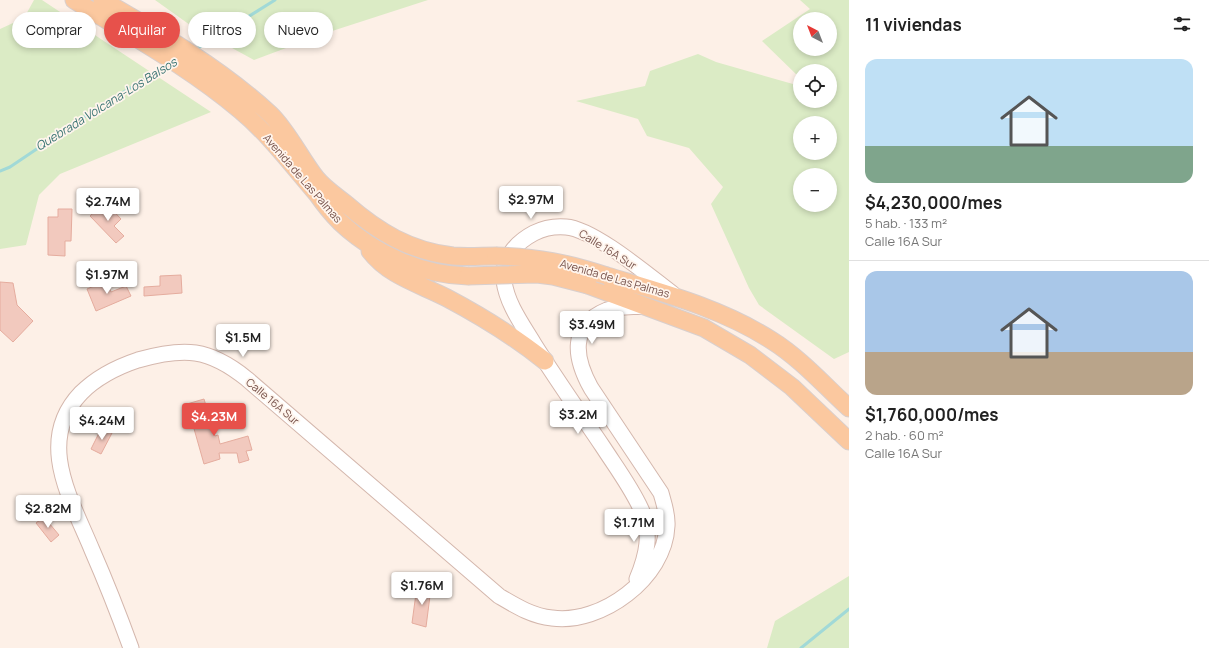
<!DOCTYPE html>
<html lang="es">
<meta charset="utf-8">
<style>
body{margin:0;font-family:Manrope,sans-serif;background:#f2f2f2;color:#222;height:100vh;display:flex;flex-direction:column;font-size:15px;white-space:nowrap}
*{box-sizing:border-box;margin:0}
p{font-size:13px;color:#767676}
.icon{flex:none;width:22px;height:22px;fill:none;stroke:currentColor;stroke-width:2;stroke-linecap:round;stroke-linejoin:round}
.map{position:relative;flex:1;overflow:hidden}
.panel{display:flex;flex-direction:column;background:#fff;width:360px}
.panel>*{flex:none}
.top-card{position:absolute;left:12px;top:12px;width:380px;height:36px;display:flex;gap:8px}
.needle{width:26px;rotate:318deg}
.fabs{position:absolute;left:793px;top:12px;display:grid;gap:8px}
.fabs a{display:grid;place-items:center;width:44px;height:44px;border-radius:50%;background:#fff;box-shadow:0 2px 6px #0003;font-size:20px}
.price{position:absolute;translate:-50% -34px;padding:0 9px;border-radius:4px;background:#fff;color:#222;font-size:13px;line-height:26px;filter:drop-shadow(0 1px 2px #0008)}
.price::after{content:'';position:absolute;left:50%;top:24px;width:12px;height:9px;margin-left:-6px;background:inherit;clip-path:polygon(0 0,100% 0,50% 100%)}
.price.selected{background:#e7514b;color:#fff}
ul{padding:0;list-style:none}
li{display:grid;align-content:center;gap:8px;height:212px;padding:0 16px}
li+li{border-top:1px solid #e0e0e0}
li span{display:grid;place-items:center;height:124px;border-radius:12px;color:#555}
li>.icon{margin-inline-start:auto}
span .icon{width:72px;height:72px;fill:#fffc;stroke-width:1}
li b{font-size:17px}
h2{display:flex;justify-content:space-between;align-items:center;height:48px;padding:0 16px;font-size:17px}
.pill{padding:0 14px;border-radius:18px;background:#fff;box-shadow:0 2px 6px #0003;font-size:14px;line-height:36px}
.pill.selected{background:#e7514b;color:#fff}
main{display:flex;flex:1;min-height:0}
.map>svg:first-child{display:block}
.green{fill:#dbebc5;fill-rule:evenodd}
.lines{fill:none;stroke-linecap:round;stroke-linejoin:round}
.stream{stroke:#a1d9d7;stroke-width:3}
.building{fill:#f2c9be;stroke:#e5ac9e}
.secondary-casing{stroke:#d4b7ad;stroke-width:17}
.primary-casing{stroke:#d9cfcd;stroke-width:19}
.secondary{stroke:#fff;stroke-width:15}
.primary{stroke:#fbc89f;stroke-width:17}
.primary-bridge-casing{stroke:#d9cfcd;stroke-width:19;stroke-linecap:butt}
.primary-bridge{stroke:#fbc89f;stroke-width:17}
.labels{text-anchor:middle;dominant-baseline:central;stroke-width:3.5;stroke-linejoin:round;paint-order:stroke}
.street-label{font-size:11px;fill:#77524b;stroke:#fff5ed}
.water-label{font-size:12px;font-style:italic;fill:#3b7574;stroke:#fff5ed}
</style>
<main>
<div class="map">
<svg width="849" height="648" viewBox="0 0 849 648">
<rect width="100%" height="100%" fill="#fdf0e7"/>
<path class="green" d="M 34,0 L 42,0 L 211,112 L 60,174 L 39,195 L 26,245 L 0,249 L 0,29 L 24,18 Z
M 155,0 L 428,0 L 326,33 L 254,60 L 190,25 Z
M 800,0 L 849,0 L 849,352 L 834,359 L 759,305 L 749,288 L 711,204 L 723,187 L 689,148 L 647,136 L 638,119 L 576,101 L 645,86 L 650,71 L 698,54 L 716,62 L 800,86 L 800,101 L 830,101 L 830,71 L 800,71 L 800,78 L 762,41 L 810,9 ZM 800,19 L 830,19 L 830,49 L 800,49 ZM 800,123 L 830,123 L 830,153 L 800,153 ZM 800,175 L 830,175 L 830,205 L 800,205 Z
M 849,576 L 849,648 L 767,648 L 775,621 Z"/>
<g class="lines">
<path class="stream" d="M 195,50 L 275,0
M 0,171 L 10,167 L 105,103 L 169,65
M 801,648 L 849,609"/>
</g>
<path class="building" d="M 105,202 L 121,219 L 114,226 L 124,236 L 116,243 L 90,216 Z
M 58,209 L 72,209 L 71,241 L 65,241 L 65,256 L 48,255 L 48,217 L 58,217 Z
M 181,275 L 182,293 L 144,296 L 144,287 L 160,286 L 160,276 Z
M 106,281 L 111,292 L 126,286 L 131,296 L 96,311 L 87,289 Z
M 0,282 L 13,283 L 17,305 L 33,321 L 13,342 L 0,330 Z
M 204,399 L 215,436 L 218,435 L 220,444 L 248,436 L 252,450 L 246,451 L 249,460 L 239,463 L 237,453 L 219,453 L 220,459 L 204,464 L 187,404 Z
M 102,427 L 112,433 L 101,454 L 91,449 Z
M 44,517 L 59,535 L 51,542 L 36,523 Z
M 417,586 L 431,588 L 426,627 L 412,623 Z"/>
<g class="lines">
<defs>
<path id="secondary" d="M 637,579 C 647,555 652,533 641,509 C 631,487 616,467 603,447 C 580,413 556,379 534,344 C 522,324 507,304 504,281 C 502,259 515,243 534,233 C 544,228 555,226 566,227 C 594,229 649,276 673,294
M 131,648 C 119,615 106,582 92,550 C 71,499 35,441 81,393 C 96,378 117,367 138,360 C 184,347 209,348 247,379 L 499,596 C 516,606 532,616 552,618 C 601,625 665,578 667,526 C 668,515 664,504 661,493 L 591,388 C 575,359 568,326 607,310 C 618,306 632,307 644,306"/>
<path id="primary" d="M 74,0 C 130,35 189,67 240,110 C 269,134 292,165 317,194 C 324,204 332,214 340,222 C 374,254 421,275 468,276
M 102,0 C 161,34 220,68 270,114 C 287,130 301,159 316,178 C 324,188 336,196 346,204 C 378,232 410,251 453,256 C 467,257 482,256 496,256
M 370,251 C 389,276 420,284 447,298 C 481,316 515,337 545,361
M 607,276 C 663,293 721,308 771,340 C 800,358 824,385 849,408
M 588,285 L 704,328 L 750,355 L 792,387 L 849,441"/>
</defs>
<use href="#secondary" class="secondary-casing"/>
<use href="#primary" class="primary-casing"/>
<use href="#secondary" class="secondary"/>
<use href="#primary" class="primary"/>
<defs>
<path id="primary-bridge" d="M 496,256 C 538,257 567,263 607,276
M 468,276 L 537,274 L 553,276 L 588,285"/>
</defs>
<use href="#primary-bridge" class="primary-bridge-casing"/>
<use href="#primary-bridge" class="primary-bridge"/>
</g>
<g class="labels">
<g class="street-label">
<text transform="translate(303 178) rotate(49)">Avenida de Las Palmas</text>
<text transform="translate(608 249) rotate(32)">Calle 16A Sur</text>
<text transform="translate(615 278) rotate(16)">Avenida de Las Palmas</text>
<text transform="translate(273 401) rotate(40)">Calle 16A Sur</text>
</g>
<g class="water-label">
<text transform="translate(106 104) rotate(-32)">Quebrada Volcana-Los Balsos</text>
</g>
</g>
</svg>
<div class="fabs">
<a><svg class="needle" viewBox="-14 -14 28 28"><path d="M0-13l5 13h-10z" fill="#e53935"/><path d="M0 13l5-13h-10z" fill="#767676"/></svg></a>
<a><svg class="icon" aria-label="locate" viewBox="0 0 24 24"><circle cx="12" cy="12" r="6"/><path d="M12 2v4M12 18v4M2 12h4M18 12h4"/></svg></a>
<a>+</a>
<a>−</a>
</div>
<b class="price" style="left:531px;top:220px">$2.97M</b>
<b class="price" style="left:108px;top:222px">$2.74M</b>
<b class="price" style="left:107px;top:295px">$1.97M</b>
<b class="price" style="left:592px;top:345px">$3.49M</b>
<b class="price" style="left:243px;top:358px">$1.5M</b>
<b class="price" style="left:578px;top:435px">$3.2M</b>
<b class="price selected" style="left:214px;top:437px">$4.23M</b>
<b class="price" style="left:102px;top:441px">$4.24M</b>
<b class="price" style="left:48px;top:529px">$2.82M</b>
<b class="price" style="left:634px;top:543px">$1.71M</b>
<b class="price" style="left:422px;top:606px">$1.76M</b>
<div class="top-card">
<a class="pill">Comprar</a>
<a class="pill selected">Alquilar</a>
<a class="pill">Filtros</a>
<a class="pill">Nuevo</a>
</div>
</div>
<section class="panel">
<h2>11 viviendas<svg class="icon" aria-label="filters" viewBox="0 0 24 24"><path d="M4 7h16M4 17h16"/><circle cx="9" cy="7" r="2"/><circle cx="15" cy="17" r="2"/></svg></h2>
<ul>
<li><span style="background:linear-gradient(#bfe0f5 70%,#7fa58c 0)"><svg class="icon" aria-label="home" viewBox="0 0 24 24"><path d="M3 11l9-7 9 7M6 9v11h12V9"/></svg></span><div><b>$4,230,000/mes</b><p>5 hab. · 133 m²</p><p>Calle 16A Sur</p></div></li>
<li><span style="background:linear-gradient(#a9c7e8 65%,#b9a48a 0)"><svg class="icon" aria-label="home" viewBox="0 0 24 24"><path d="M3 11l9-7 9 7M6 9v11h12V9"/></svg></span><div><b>$1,760,000/mes</b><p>2 hab. · 60 m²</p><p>Calle 16A Sur</p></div></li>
</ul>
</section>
</main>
